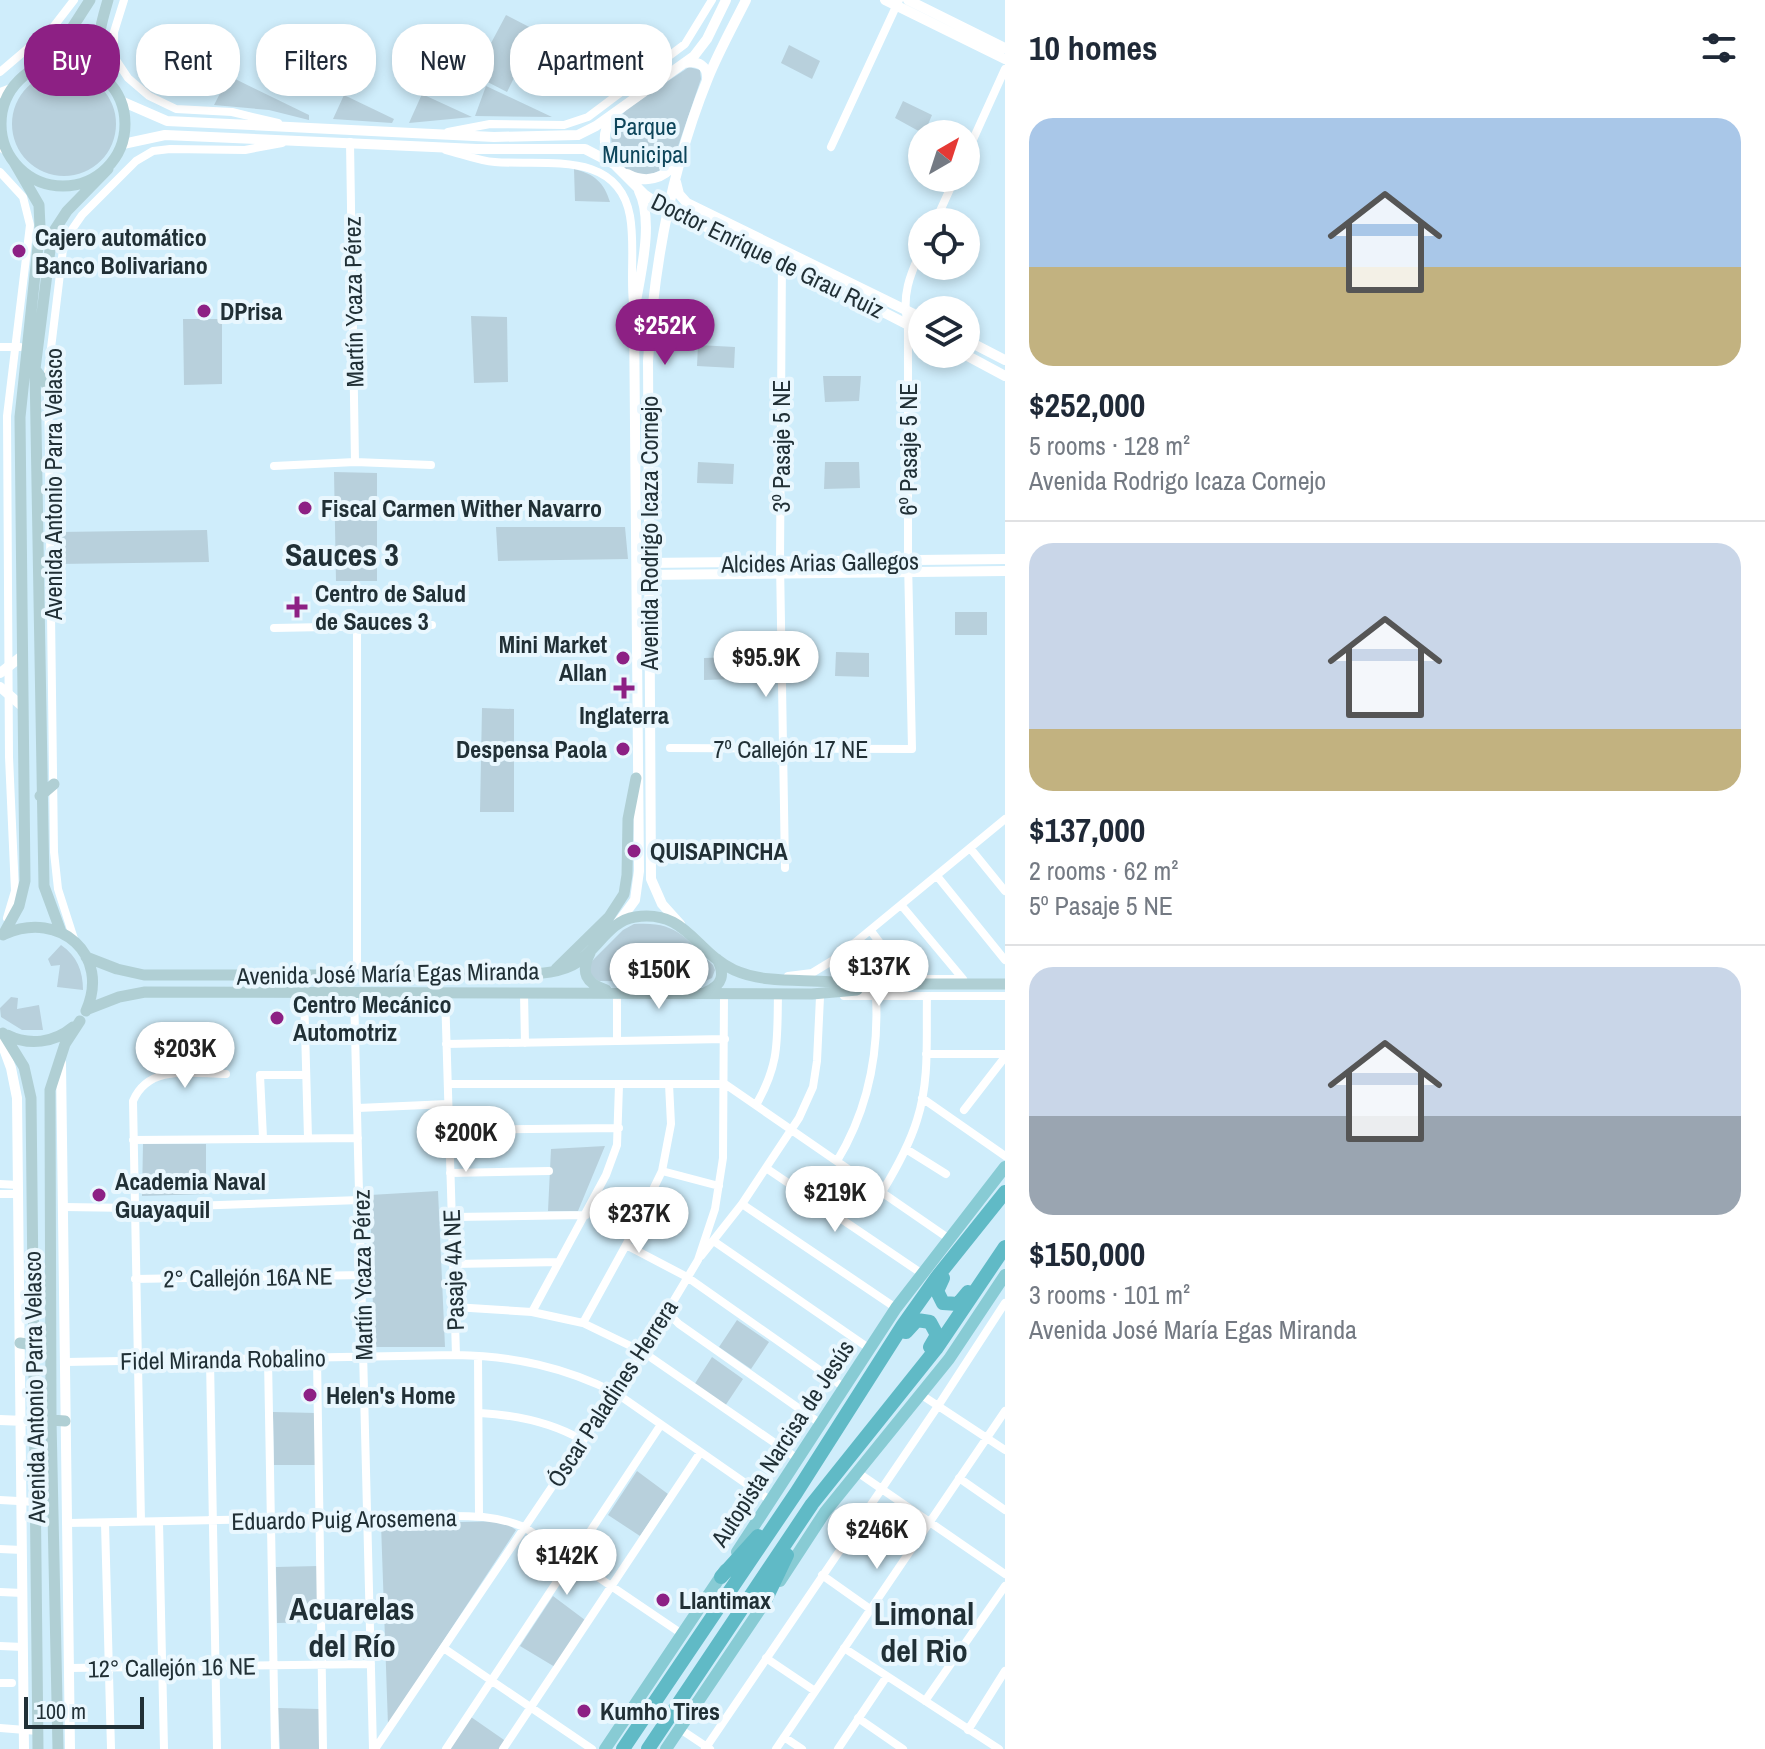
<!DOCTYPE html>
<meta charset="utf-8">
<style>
body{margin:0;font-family:"Archivo Narrow",sans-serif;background:#f6f6f7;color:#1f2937;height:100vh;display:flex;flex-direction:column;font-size:30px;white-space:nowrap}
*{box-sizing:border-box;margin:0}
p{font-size:26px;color:#747a83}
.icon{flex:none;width:44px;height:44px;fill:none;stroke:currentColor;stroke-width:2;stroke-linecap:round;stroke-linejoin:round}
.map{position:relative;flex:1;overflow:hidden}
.sheet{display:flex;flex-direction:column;background:#fff;width:760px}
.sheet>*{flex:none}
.top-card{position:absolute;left:24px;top:24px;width:760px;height:72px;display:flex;gap:16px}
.needle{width:52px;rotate:39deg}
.fabs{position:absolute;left:908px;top:120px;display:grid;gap:16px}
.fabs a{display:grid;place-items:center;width:72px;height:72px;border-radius:50%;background:#fff;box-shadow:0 4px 12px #0003;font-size:40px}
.scale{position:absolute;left:24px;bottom:20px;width:120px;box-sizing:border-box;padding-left:8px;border:4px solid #213036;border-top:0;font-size:22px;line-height:28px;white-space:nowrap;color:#213036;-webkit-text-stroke:6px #e9f7fe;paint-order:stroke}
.price{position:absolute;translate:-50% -68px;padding:0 18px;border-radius:28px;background:#fff;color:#222;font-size:26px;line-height:52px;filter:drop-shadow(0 2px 4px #0008)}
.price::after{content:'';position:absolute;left:50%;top:48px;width:24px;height:18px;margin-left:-12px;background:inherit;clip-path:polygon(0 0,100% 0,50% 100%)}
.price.on{background:#8d2084;color:#fff}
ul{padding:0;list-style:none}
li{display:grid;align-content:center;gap:16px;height:424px;padding:0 24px}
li+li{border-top:2px solid #e0e1e3}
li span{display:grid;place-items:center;height:248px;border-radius:24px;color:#555}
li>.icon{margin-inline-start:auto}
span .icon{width:144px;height:144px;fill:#fffc;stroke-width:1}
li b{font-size:34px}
h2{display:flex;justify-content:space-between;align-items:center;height:96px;padding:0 24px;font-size:34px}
.pill{padding:0 28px;border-radius:32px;background:#fff;box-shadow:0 4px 12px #0003;font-size:28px;line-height:72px}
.pill.on{background:#8d2084;color:#fff}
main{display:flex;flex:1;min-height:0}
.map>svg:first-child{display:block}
.green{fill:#b8d0dc}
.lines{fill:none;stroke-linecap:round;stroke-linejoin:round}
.minor{stroke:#fff;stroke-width:8}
.tertiary{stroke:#fff;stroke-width:10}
.secondary{stroke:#b0cfd4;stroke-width:11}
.primary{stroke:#88cbd4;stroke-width:12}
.trunk{stroke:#60bac6;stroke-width:14}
.poi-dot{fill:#8d2084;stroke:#e9f7fe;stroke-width:3}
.labels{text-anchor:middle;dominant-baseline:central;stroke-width:8;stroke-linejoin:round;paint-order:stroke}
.park-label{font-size:24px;fill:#0e465b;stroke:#e9f7fe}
.poi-label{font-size:24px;font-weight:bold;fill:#213036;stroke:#e9f7fe;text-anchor:start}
.street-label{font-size:24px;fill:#213036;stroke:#e9f7fe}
.district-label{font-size:32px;font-weight:bold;fill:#213036;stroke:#e9f7fe}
</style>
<main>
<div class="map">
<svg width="1005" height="1749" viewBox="0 0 1005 1749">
<rect width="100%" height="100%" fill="#cfedfb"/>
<path class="green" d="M 506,15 L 537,31 L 507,92 L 474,75 Z
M 789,45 L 820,61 L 812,79 L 781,63 Z
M 689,67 L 700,70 L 701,79 L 674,158 C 644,194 605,168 612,126 L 628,108 Z
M12 124a52 52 0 1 1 104 0a52 52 0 1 1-104 0Z
M 229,76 L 309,115 L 309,120 L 269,110 L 214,105 Z
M 486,86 L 552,117 L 475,116 Z
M 422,94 L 472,117 L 409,123 Z
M 344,95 L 394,119 L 392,123 L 333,119 Z
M 903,101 L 932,115 L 924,134 L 895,118 Z
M 574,169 C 594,174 604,182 610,202 L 575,201 Z
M 471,316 L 507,317 L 508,382 L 474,383 Z
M 183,319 L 222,319 L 222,384 L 184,385 Z
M 698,345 L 735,347 L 734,368 L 697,366 Z
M 823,376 L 861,376 L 859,401 L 825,402 Z
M 698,462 L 734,464 L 733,484 L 697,483 Z
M 825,462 L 859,462 L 860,488 L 824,489 Z
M 334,472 L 377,473 L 377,581 L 336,581 Z
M 625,527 L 628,559 L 498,561 L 496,527 Z
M 207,530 L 209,562 L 57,564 L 58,532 Z
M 955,612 L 987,612 L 987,635 L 955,635 Z
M 836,652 L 869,653 L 869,677 L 835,676 Z
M 734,657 L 734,679 L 704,680 L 704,658 Z
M 482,708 L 514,709 L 514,812 L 480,812 Z
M 634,924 C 677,921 684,937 713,965 L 715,970 L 712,978 L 703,982 L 599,981 L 590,975 L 590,964 L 594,959 L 623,930 Z
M 61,945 C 77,956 83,971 83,990 L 57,987 L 60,965 L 51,966 L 48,959 Z
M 11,997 L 18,998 L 17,1009 L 39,1005 L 43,1030 L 22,1030 L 1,1017 L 0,1008 Z
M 143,1144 L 206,1144 L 206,1194 L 142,1196 Z
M 605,1146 L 578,1211 L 548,1211 L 551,1149 Z
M 438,1191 L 445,1347 L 374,1347 L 370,1195 Z
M 737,1320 L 769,1342 L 751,1369 L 719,1347 Z
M 712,1357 L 743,1379 L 725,1406 L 694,1385 Z
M 273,1412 L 316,1413 L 316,1465 L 274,1465 Z
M 637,1471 L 668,1494 L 640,1536 L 608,1515 Z
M 503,1521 L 516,1530 L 388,1725 L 381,1524 Z
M 318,1566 L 318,1622 L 277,1623 L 276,1567 Z
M 553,1596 L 585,1620 L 555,1667 L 520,1646 Z
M 278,1708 L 319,1709 L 320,1749 L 280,1749 Z
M 471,1717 L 507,1742 L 503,1749 L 450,1749 Z"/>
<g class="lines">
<path class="minor" d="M 124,0 L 114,32 L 114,57 L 128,78 L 149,96 L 176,109 L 232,112 L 278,123
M 0,72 L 54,26 L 74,0
M 448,132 L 490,124 L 564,125 L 588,117 L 685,44 L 712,0
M 350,142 L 355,462
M 831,147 L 899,0
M 446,150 C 462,154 479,161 495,162 C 544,166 618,149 630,216 C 635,244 630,274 633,303
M 966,155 L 1005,69
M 0,172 L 23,197 L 30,225 L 7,416 L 9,757 L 15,891 L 7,918
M 935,222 L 955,178
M 782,257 L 780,562 L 785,868
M 0,347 L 20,347
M 274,466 L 355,462 L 431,465
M 357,627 L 357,975
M 274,628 L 432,625
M 670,748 L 912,749 L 908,561 L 908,325 C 901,296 910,274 922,249
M 970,848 L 1005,891
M 937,876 L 1005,960
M 902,906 L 963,979
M 871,931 L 907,979
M 75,942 L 58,889 L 54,852 L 48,373 L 64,241 L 82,215 L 136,161 L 153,151 L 170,149 L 245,150 L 282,143
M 788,976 L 812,973 L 835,959 L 1005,819
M 914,979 L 956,979
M 304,993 L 308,1138
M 354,993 L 373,1749
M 445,993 L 456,1355
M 524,993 L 525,1043
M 844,996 L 1005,996
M 617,1041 L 617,994
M 446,1044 L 725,1039
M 926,1054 L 1005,1054
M 448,1084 L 725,1084 L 948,1238
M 922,1098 L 1005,1156
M 756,1105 C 780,1063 777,1041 778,994
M 358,1108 L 448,1104
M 964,1110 L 1005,1057
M 449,1130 L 619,1128
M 263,1138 L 260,1075 L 305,1075
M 133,1140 L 358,1138
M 906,1149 L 946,1174
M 837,1161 C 868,1110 879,1055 876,996
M 766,1168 L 921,1273
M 662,1171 L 719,1186
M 450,1173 L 549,1171
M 0,1184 L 18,1185
M 882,1192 C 896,1169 909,1146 917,1120 C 930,1080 926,1037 927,996
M 0,1194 L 18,1194
M 742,1204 L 896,1308
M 64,1207 L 133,1208 L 360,1200
M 452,1217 L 586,1215
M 715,1242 L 870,1349
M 626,1245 L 687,1277 L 845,1388
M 701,1256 L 742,1204 L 799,1118 L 813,1087 L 817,1061 L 820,997
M 453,1264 L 559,1262
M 135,1279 L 362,1275
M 454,1307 L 532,1312 L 583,1323 L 643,1352 L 798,1459
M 532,1312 L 606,1175 L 617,1145 L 619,1085
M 667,1312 L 679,1324 L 821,1424
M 583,1323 L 626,1245 L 662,1171 L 671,1124 L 669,1084
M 478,1356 L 479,1516
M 317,1358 L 323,1749
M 268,1359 L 275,1749
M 210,1360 L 217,1749
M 66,1362 L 456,1355 C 514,1356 564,1367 616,1393 L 771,1501
M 920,1394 L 1005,1450
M 480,1413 C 515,1415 551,1422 582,1440
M 857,1472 L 1005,1574
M 959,1478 L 1005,1510
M 0,1500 L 36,1502
M 141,1522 L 133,1101 C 149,1063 193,1074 226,1074
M 159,1522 L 164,1749
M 68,1523 L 430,1516 C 463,1516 493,1514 524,1527 L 682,1634
M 105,1523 L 111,1749
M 0,1549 L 22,1550
M 822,1575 L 870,1609
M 0,1592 L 23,1593
M 0,1646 L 23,1647
M 844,1648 L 999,1749
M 445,1649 L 592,1749
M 766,1658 L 815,1691
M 69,1668 L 371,1664
M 0,1683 L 12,1683
M 925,1701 L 1005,1586
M 858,1718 L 903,1749
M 0,1728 L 38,1731
M 680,1729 L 710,1749
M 968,1730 L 1005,1671
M 784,1737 L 802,1749
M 375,1749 L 643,1352 L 698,1260 L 715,1209 L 723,1158 L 724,994
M 446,1749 L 660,1426
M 503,1749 L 700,1453
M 705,1749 L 938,1406 L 1005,1303
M 776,1749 L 1005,1411
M 838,1749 L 887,1676"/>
<path class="tertiary" d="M 885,0 L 1005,59
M 908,0 L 1005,48
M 685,63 C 698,60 708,66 707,79
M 0,93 L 11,89
M 121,101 L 167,121 L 494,137 L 578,135 L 596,126 L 694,56 L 707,39 L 726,0
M 612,117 C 602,132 603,147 612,161
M 123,144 L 165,135 L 477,149 L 585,149 L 614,164 L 644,194 L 667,210 L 782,260 L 922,332
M 0,146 L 6,150
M 627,174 C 646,184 663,179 676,163
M 676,182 L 679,194 L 687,203 L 922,318
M 966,340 L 1005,360
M 964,354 L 1005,376
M 645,563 L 1005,559
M 643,575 L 1005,571
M 0,673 L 22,656
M 0,687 L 22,706
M 618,923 L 635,900 L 639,871 L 634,313 C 639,279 655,223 639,191
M 680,924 L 662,904 L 651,879 L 648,361 C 654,264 671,169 708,78 C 719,51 733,26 746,0
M 0,1038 L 11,1068 L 17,1098 L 24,1749
M 61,1063 L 70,1749
M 0,1420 L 25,1421"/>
<path class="secondary" d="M1 124a62 62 0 1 1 124 0a62 62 0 1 1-124 0Z
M 32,67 L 72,28 L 90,0
M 108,77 C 92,51 100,27 108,0
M 35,369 L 49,388
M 40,796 L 54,784
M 61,932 L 44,886 L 35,369 L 52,234 L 67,211 L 108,169
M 5,934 C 60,910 111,955 86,1011
M 3,935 L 19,906 L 25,881 L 20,417 L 40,227 L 39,205 L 14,162
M 590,953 C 580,973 586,983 606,990
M 86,957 L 117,969 L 144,975 L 518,975 C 537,974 562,973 578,962 C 597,949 611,920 635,917 C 686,909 695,952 734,970 C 770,986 812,977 850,984 L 1005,984
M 556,969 L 609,917 L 624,894 L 627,875 L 628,819 L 636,778
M 706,992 C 723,985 725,974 717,959
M 88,1009 L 119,997 L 145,992 L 812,994 L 857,990
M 3,1033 L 24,1067 L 31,1098 L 38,1749
M 7,1035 C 29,1046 54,1043 73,1027
M 20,1343 L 34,1345
M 51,1420 L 65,1421
M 58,1749 L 51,1420 L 50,1090 L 65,1044 L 80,1021"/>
<path class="primary" d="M 737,1552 L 896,1308 L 1005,1167
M 780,1581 L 825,1512 L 949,1359 L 1005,1275
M 605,1749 L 725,1570
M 666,1749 L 767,1599"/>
<path class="trunk" d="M 943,1278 L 937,1291 L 943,1303 L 958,1304 L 968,1292
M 906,1332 L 917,1320 L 930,1322 L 937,1335 L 930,1347
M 721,1577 L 758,1536
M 763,1605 L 787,1555
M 623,1749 L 796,1493 L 903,1325 L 937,1277 L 1005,1192
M 648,1749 L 812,1504 L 936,1349 L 1005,1247"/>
</g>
<g class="poi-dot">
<circle cx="19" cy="251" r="8"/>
<circle cx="204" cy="311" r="8"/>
<circle cx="305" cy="508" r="8"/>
<path d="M293 595h8v8h8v8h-8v8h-8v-8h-8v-8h8z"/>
<circle cx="623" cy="658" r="8"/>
<path d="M620 676h8v8h8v8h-8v8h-8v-8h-8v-8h8z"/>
<circle cx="623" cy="749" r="8"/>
<circle cx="634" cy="851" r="8"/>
<circle cx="277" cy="1018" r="8"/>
<circle cx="99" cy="1195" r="8"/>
<circle cx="310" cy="1395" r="8"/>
<circle cx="663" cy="1600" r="8"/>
<circle cx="584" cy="1711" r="8"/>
</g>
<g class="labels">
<g class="park-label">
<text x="645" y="126">Parque<tspan x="645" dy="28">Municipal</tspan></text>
</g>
<g class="poi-label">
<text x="35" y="237">Cajero automático<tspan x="35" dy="28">Banco Bolivariano</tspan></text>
<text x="220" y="311">DPrisa</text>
<text x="321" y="508">Fiscal Carmen Wither Navarro</text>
<text x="315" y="593">Centro de Salud<tspan x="315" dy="28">de Sauces 3</tspan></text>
<text x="607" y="644" text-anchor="end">Mini Market<tspan x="607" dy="28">Allan</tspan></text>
<text x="624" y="715" text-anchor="middle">Inglaterra</text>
<text x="607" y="749" text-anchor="end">Despensa Paola</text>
<text x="650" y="851">QUISAPINCHA</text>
<text x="293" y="1004">Centro Mecánico<tspan x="293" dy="28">Automotriz</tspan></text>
<text x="115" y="1181">Academia Naval<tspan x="115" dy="28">Guayaquil</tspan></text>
<text x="326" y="1395">Helen's Home</text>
<text x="679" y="1600">Llantimax</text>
<text x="600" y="1711">Kumho Tires</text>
</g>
<g class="street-label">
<text transform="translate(768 255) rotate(26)">Doctor Enrique de Grau Ruiz</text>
<text transform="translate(353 302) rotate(-91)">Martín Ycaza Pérez</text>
<text transform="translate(781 446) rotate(-90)">3º Pasaje 5 NE</text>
<text transform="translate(908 449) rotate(-90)">6º Pasaje 5 NE</text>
<text transform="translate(53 484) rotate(-90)">Avenida Antonio Parra Velasco</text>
<text transform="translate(649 533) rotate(-90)">Avenida Rodrigo Icaza Cornejo</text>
<text transform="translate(820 562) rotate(-1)">Alcides Arias Gallegos</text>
<text x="791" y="749">7º Callejón 17 NE</text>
<text transform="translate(388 973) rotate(-1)">Avenida José María Egas Miranda</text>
<text transform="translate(453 1270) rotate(-92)">Pasaje 4A NE</text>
<text transform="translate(362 1275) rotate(-91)">Martín Ycaza Pérez</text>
<text transform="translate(248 1277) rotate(-1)">2° Callejón 16A NE</text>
<text transform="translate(223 1359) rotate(-1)">Fidel Miranda Robalino</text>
<text transform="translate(34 1387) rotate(-91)">Avenida Antonio Parra Velasco</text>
<text transform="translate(612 1393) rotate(-57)">Óscar Paladines Herrera</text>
<text transform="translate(782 1443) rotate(-57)">Autopista Narcisa de Jesús</text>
<text transform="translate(344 1519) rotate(-1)">Eduardo Puig Arosemena</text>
<text transform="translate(172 1667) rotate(-1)">12° Callejón 16 NE</text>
</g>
<g class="district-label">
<text x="342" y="554">Sauces 3</text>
<text x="352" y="1608">Acuarelas<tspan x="352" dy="37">del Río</tspan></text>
<text x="924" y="1613">Limonal<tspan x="924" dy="37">del Rio</tspan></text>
</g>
</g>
</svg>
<div class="fabs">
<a><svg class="needle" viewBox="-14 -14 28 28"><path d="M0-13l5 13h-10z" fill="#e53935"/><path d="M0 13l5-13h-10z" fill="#747a83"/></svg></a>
<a><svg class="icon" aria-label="locate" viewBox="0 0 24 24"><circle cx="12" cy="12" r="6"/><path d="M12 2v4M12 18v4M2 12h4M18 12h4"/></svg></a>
<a><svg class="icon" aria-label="layers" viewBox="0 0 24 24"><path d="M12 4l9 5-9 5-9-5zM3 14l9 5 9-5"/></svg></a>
</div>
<div class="scale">100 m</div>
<b class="price on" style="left:665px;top:367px">$252K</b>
<b class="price" style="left:766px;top:699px">$95.9K</b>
<b class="price" style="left:879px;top:1008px">$137K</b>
<b class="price" style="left:659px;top:1011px">$150K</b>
<b class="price" style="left:185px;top:1090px">$203K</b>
<b class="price" style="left:466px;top:1174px">$200K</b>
<b class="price" style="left:835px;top:1234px">$219K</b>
<b class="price" style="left:639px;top:1255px">$237K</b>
<b class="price" style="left:877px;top:1571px">$246K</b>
<b class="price" style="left:567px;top:1597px">$142K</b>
<div class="top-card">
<a class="pill on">Buy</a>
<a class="pill">Rent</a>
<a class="pill">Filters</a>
<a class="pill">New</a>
<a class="pill">Apartment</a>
</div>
</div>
<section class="sheet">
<h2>10 homes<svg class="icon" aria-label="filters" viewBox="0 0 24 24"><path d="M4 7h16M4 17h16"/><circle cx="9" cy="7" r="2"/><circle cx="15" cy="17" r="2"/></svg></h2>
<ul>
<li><span style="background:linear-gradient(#a9c7e8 60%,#c2b280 0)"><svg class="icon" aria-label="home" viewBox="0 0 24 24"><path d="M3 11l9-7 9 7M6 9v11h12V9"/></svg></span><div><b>$252,000</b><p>5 rooms · 128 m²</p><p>Avenida Rodrigo Icaza Cornejo</p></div></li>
<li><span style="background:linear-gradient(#c9d6e8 75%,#c2b280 0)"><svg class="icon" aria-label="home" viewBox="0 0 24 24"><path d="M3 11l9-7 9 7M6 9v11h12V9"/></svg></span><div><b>$137,000</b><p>2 rooms · 62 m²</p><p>5º Pasaje 5 NE</p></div></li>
<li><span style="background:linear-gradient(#c9d6e8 60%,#9aa5b1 0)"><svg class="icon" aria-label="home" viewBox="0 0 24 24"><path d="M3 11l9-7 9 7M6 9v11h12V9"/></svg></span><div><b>$150,000</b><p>3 rooms · 101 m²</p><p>Avenida José María Egas Miranda</p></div></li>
</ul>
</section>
</main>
